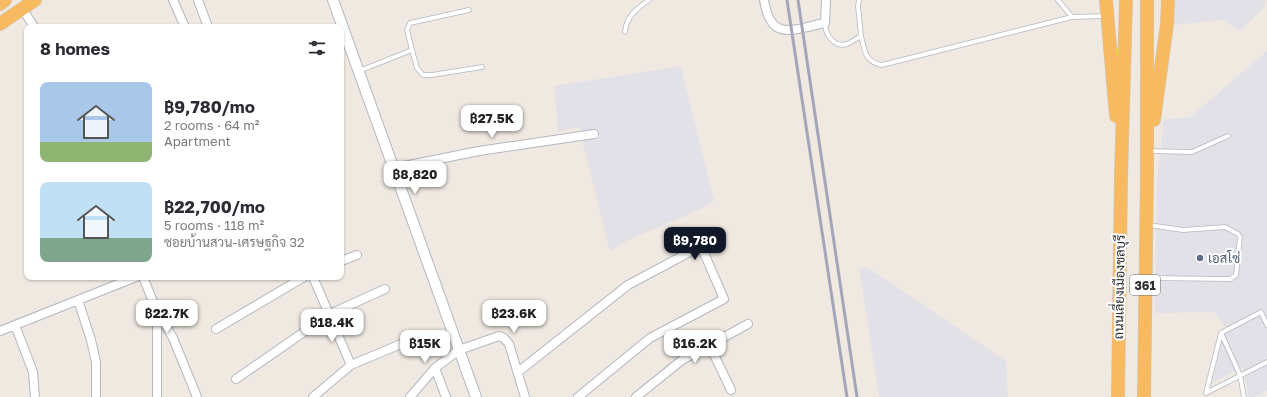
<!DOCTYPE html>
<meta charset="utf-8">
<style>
body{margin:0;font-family:"Golos Text",Sarabun,sans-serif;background:#f7f7f7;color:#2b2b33;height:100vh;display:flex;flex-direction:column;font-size:15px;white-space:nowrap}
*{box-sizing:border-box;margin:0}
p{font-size:13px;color:#7c7c81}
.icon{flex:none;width:22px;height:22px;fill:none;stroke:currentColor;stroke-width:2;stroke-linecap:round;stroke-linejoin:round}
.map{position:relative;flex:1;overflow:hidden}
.side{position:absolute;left:24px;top:24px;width:320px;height:256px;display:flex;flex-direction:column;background:#fff;border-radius:8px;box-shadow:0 1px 3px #0004}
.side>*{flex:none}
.price{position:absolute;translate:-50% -34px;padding:0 9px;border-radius:8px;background:#fff;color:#222;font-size:13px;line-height:26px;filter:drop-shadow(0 1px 2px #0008)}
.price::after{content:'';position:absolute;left:50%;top:24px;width:12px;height:9px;margin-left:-6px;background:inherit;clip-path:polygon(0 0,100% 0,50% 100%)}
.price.active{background:#111827;color:#fff}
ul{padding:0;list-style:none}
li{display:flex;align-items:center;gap:12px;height:100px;padding:0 16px}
li span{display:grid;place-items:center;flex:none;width:112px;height:80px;border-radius:8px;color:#555}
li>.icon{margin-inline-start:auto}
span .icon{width:48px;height:48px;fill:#fffc;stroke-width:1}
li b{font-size:17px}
h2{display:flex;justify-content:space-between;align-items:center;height:48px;padding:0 16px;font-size:17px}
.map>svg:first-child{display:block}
.industrial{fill:#e3e1e8}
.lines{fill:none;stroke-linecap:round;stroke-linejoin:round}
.service-casing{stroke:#b4b7c1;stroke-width:5.5}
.minor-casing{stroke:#b4b7c1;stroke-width:10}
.tertiary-casing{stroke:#b4b7c1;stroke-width:12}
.trunk-casing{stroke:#c9c9c9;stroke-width:14}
.service{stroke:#fff;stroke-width:4}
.minor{stroke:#fff;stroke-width:8}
.tertiary{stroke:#fff;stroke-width:10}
.trunk{stroke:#f8ba60;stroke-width:13}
.rail{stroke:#a3a6b8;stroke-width:3}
.service-dot{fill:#5c6f8a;stroke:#fff;stroke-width:1.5}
.labels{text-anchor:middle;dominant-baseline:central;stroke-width:4;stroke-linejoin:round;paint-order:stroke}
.shield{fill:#fff;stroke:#6d6d6d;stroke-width:1}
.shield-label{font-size:12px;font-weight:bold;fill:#2e2e2e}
.service-label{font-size:13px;fill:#4e5e75;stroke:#fff;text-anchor:start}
.street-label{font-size:13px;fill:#2e2e2e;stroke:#fff}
</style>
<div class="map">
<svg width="1267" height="397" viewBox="0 0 1267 397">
<rect width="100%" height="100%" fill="#efe9e1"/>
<path class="industrial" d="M 1173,0 L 1266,0 L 1263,9 L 1239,31 L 1225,20 L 1171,25 Z
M 1267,51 L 1267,391 L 1254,397 L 1249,397 L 1243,367 L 1212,383 L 1225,328 L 1215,312 L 1155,313 L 1157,178 L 1164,120 L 1190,117 Z
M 681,66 L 714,200 L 701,209 L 626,241 L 610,252 L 579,127 L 558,132 L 554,86 Z
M 867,267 L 1006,361 L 1008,397 L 879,397 L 859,269 Z"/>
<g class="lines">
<defs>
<path id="service" d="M 1058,0 L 1072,17 L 1106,16
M 825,23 C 825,34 834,48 847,44 C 852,42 857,38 861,36 L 858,6 L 859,0
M 625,32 C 626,17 637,8 649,0
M 861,36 C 865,50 864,62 882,65 L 1072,17
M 412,50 L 407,30 L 410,23 L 469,10
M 359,71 L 412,50 L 417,68 L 423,75 L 432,75 L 482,67
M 1149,151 L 1192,152 L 1228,136
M 1148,225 L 1183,230 L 1225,227 L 1238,234 L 1240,237 L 1236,275 L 1230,279 L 1148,278
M 1267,325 L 1261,312 L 1221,333 L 1206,393 L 1267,362
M 1221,333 L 1240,375 L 1244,397"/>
<path id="minor" d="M 173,0 L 185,27
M 198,0 L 208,27
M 764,0 C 771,43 793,29 825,23 L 826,0
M 22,8 L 34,27
M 394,168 L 479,151 L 594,134
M 341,261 L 357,255
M 143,277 L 157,311 L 157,397
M 313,277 L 351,365
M 78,300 L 91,340 L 96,362 L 96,397
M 157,311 L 173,338 L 197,397
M 15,325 L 33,372 L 35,397
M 216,329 L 304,277
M 0,331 L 136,277
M 709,344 L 731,390
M 435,368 L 446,397
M 518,372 L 628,285 L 701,246 L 724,299 L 650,338 L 578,397
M 236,379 L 330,314 L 385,289
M 313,397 L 351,365 L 401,344
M 410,397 L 435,368 L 459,350 L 499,336 L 504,338 L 509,344 L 525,397
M 636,397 L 682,360 L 748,324"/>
<path id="tertiary" d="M 333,0 L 476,397"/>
<path id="trunk" d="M 1106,0 L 1116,116
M 0,4 L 5,0
M 0,24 L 35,0
M 1154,120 L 1167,24 L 1168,0
M 1118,397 L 1121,177 L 1126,0
M 1144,397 L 1147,173 L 1147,0"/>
</defs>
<use href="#service" class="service-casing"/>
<use href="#minor" class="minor-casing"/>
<use href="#tertiary" class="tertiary-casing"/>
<use href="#trunk" class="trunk-casing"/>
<use href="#service" class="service"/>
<use href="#minor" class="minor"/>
<use href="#tertiary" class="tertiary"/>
<use href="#trunk" class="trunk"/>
<path class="rail" d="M 787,0 L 847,397
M 798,0 L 857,397"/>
</g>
<circle class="service-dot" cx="1200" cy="258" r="4"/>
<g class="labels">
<rect class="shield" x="1130" y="275" width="30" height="20" rx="3"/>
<g class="shield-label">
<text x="1145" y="285">361</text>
</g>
<g class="service-label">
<text x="1208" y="258">เอสโซ่</text>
</g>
<g class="street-label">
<text transform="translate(1119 287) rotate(-89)">ถนนเลี่ยงเมืองชลบุรี</text>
</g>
</g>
</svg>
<b class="price" style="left:492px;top:139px">฿27.5K</b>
<b class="price" style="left:415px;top:195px">฿8,820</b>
<b class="price active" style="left:695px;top:261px">฿9,780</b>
<b class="price" style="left:167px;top:334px">฿22.7K</b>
<b class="price" style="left:514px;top:334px">฿23.6K</b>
<b class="price" style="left:332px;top:343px">฿18.4K</b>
<b class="price" style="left:425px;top:364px">฿15K</b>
<b class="price" style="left:695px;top:364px">฿16.2K</b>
<section class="side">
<h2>8 homes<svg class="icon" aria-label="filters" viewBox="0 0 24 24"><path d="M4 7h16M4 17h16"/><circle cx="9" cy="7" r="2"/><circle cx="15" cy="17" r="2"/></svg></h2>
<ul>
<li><span style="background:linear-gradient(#a9c7e8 75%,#8fb573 0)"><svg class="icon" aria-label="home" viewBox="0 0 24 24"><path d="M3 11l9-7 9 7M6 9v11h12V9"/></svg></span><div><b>฿9,780/mo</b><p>2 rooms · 64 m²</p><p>Apartment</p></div></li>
<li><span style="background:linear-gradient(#bfe0f5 70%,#7fa58c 0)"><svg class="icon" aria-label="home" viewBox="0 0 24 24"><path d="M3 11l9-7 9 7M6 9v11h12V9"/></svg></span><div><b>฿22,700/mo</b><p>5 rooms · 118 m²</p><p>ซอยบ้านสวน-เศรษฐกิจ 32</p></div></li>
</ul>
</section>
</div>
